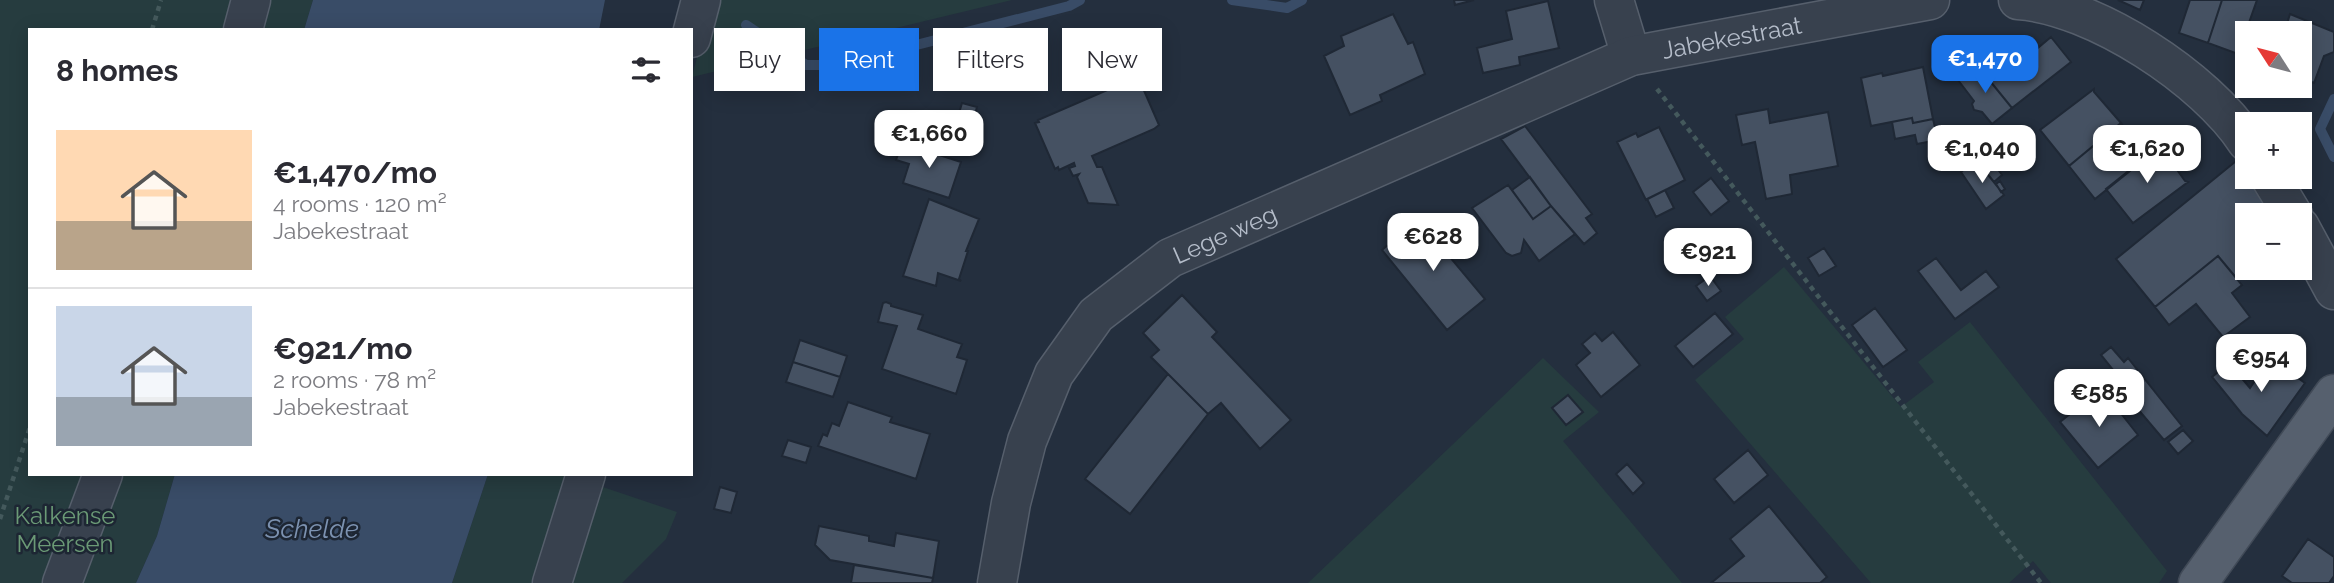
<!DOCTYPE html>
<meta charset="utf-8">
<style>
body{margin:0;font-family:Raleway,sans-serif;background:#f2f2f3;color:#2b2b33;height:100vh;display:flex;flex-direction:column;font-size:26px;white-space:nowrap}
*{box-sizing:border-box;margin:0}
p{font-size:23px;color:#7c7c81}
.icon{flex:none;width:38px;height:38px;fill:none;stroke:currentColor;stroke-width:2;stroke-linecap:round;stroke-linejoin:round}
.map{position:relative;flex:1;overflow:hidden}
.sheet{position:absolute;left:28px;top:28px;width:665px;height:448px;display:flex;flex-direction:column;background:#fff;border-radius:0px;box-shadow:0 4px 18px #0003}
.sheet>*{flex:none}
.hud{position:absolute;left:714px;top:28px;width:665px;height:63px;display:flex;gap:14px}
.needle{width:46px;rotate:306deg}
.fabs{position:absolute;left:2235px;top:21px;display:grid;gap:14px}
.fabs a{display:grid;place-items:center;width:77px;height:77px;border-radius:0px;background:#fff;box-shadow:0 4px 18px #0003;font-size:35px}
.price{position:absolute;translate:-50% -60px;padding:0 16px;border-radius:14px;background:#fff;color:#222;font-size:23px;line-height:46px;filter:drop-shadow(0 2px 4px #0008)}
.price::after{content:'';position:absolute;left:50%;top:42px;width:21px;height:16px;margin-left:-10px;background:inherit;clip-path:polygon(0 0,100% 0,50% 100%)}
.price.on{background:#1a73e8;color:#fff}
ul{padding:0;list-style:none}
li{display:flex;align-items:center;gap:21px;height:175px;padding:0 28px}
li+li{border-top:2px solid #e1e1e2}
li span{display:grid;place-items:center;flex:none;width:196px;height:140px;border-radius:0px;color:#555}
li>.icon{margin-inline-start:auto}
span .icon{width:84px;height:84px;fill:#fffc;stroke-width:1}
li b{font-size:30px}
h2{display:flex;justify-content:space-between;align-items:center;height:84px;padding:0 28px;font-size:30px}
.chip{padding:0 24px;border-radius:0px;background:#fff;box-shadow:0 4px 18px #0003;font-size:24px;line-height:63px}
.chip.on{background:#1a73e8;color:#fff}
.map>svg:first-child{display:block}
.green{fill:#263c3f}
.water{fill:#394c67}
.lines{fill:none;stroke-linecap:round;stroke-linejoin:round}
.stream{stroke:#394c67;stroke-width:10}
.building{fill:#455162;stroke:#1f2835;stroke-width:2}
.minor-casing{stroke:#565f6c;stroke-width:41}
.major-casing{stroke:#414a57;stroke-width:41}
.path{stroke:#44595c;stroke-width:4.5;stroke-dasharray:5 5;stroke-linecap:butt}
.minor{stroke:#38414e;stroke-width:38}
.major{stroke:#56606e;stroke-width:38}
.labels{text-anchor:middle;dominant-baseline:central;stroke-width:5;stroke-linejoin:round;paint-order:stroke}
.street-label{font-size:24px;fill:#b4bcc9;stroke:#1d2633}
.park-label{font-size:24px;fill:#6b9a76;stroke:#1d2633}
.water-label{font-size:26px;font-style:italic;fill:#7c92b1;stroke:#1d2633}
</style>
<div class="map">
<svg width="2334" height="583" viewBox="0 0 2334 583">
<rect width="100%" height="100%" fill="#242f3e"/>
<path class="green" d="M 0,0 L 313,0 L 304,30 L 30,30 L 30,474 L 175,474 L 157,536 L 136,583 L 0,583 Z
M 712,0 L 1012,0 L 692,77 L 691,81 Z
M 1784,267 L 1901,407 L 1934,382 L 1918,362 L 1970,322 L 2167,571 L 2159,583 L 2051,583 L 2033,561 L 2009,583 L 1871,583 L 1695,380 L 1744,339 L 1725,317 Z
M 1543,358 L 1599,412 L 1563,441 L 1682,583 L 1308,583 Z
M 488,474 L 593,474 L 591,483 L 677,512 L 666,539 L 622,583 L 452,583 Z"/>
<path class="water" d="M 313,0 L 605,0 L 599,30 L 304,30 Z
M 175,474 L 488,474 L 452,583 L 136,583 L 157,536 Z"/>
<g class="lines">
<path class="stream" d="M 1232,0 L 1287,8 L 1302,0
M 746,25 L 806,65 L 838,65 L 1069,6 L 1080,0
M 2334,99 L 2320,129 L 2334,157"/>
</g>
<path class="building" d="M 1454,0 L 1474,0 L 1455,5 Z
M 2118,0 L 2144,0 L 2140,10 Z
M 2190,0 L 2222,0 L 2208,43 L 2179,33 Z
M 2222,0 L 2257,0 L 2238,54 L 2208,43 Z
M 1548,1 L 1559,48 L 1519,57 L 1520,65 L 1483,73 L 1477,48 L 1512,39 L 1506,11 Z
M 1393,14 L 1408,44 L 1413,42 L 1425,74 L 1380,95 L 1382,101 L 1350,115 L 1324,56 L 1344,46 L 1341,36 Z
M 2290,14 L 2334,32 L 2334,52 L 2324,56 L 2314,83 L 2300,78 L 2300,33 L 2284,33 Z
M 2051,37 L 2071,62 L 2012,108 L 1977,65 L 1999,47 L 2015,67 Z
M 1977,65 L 2012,108 L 1992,124 L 1982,112 L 1974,110 L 1972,104 L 1974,101 L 1958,80 Z
M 1923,67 L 1933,119 L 1913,123 L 1912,118 L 1871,126 L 1861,78 L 1882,73 L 1883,76 Z
M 1135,78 L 1136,80 L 1139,79 L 1159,125 L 1154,129 L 1092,156 L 1097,167 L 1102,167 L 1118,205 L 1088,203 L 1077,177 L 1079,174 L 1073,176 L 1069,168 L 1075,166 L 1074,163 L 1059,170 L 1058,167 L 1055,169 L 1035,123 L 1039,122 L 1038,120 Z
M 2094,89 L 2094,92 L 2121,123 L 2069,166 L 2040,130 Z
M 962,103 L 977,107 L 970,132 L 955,127 Z
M 1768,109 L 1770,123 L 1828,112 L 1838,166 L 1790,175 L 1792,194 L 1766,199 L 1755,142 L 1742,145 L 1736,115 Z
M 1912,118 L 1913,123 L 1933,119 L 1938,140 L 1917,144 L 1915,135 L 1895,139 L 1892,122 Z
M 2121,123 L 2146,158 L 2095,199 L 2069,166 Z
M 1525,126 L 1592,214 L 1586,218 L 1597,233 L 1584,244 L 1551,206 L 1501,139 Z
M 1659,127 L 1685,180 L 1646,200 L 1617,142 L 1636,133 L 1638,137 Z
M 902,143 L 961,162 L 949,198 L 903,183 L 909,164 L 896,160 Z
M 2160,146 L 2185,181 L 2188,182 L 2133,223 L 2106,189 Z
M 2241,157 L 2247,167 L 2247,177 L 2253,177 L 2277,215 L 2247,215 L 2247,268 L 2252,268 L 2238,280 L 2218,256 L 2155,307 L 2116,259 Z
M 1990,158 L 2002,175 L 1994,182 L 1980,165 Z
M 1976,160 L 2004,195 L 1986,209 L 1961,172 Z
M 1530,177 L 1551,206 L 1533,219 L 1512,190 Z
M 1711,178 L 1729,201 L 1711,215 L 1693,192 Z
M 2000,181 L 2005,189 L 2001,192 L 1996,184 Z
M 1508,185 L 1533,219 L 1551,206 L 1575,234 L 1539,261 L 1524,240 L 1521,253 L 1512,256 L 1506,253 L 1472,208 Z
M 1665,190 L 1674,208 L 1656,217 L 1647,199 Z
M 929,199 L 979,219 L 966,251 L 968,251 L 959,279 L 961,281 L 938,273 L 936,286 L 903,276 Z
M 1423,215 L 1444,240 L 1439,244 L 1485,299 L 1447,330 L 1382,250 Z
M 1824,248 L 1836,266 L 1819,276 L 1808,258 Z
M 2218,256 L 2242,285 L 2232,293 L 2250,317 L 2223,337 L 2196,304 L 2169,325 L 2155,307 Z
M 1936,258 L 1961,290 L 1986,271 L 1999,287 L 1955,319 L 1918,271 Z
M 1710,276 L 1721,291 L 1707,301 L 1696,286 Z
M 1182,295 L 1217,332 L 1212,337 L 1291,420 L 1260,449 L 1221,403 L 1208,414 L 1151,357 L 1159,350 L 1143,333 Z
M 886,302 L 891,304 L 891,306 L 923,315 L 918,329 L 962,344 L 957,357 L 967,360 L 956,394 L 882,369 L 897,326 L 878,322 L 883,303 Z
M 1875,308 L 1907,350 L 1883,367 L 1852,325 Z
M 1715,313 L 1733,334 L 1693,367 L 1675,346 Z
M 1613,332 L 1640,365 L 1601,397 L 1576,365 L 1590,353 L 1582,344 L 1595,333 L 1602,341 Z
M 800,340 L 847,356 L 840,377 L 793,362 Z
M 2111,347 L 2124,362 L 2128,358 L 2182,426 L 2164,440 L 2109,375 L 2114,371 L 2101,355 Z
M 2270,358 L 2305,383 L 2267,436 L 2242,414 L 2212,377 L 2229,363 L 2250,388 Z
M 793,362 L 840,377 L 833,397 L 786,382 Z
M 1168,374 L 1208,414 L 1130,514 L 1085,479 Z
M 2095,394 L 2102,402 L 2108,397 L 2138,435 L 2098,468 L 2060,422 Z
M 1568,395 L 1583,412 L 1566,425 L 1552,408 Z
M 848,402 L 892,417 L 890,422 L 930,434 L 916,479 L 818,446 L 823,434 L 827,436 L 832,423 L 839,426 Z
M 2183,430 L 2193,441 L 2178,454 L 2168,442 Z
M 788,440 L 811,447 L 806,463 L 782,456 Z
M 1748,450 L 1768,475 L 1734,503 L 1714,479 Z
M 1627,464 L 1644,483 L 1633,494 L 1616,474 Z
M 720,487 L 737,492 L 731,513 L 714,509 Z
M 1769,506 L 1827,577 L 1820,583 L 1711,583 L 1744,556 L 1730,539 Z
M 819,526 L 869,536 L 869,541 L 894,546 L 896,533 L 939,541 L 933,578 L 830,560 L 815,545 Z
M 2308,539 L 2334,557 L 2334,576 L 2329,583 L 2292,583 L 2282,576 Z
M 854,565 L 933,578 L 932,583 L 851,583 Z"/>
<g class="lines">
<defs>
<g id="minor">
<path d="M 1614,0 L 1631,56"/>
<path d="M 2018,0 C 2094,5 2206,79 2247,142"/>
<path d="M 243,30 L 251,0"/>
<path d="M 691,38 L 701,0"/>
<path d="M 2270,177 L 2293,215"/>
<path d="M 2300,227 L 2334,290"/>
<path d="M 62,583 L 103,474"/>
<path d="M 552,583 L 586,474"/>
<path id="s1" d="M 997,583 L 1011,503 L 1027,441 L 1054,374 L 1096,315 L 1170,258 L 1631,56 L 1930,0"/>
</g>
<path id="major" d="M 2198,583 L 2334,394"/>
</defs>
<use href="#minor" class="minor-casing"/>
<use href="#major" class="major-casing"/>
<path class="path" d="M 152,30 L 161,0
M 1657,89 L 2041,583
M 0,519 L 30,427"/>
<use href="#minor" class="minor"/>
<use href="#major" class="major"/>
</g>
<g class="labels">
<g class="street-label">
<text stroke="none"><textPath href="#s1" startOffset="989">Jabekestraat</textPath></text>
<text stroke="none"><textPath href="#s1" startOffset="443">Lege weg</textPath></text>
</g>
<g class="park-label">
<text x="65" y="515">Kalkense<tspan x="65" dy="28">Meersen</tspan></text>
</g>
<g class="water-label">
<text x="312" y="529">Schelde</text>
</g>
</g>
</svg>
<div class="fabs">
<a><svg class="needle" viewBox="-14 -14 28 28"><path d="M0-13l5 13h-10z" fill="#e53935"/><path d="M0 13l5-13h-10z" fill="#7c7c81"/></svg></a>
<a>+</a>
<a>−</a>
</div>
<b class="price on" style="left:1985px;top:95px">€1,470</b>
<b class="price" style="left:929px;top:170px">€1,660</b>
<b class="price" style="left:1982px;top:185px">€1,040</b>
<b class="price" style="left:2147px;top:185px">€1,620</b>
<b class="price" style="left:1433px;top:273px">€628</b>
<b class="price" style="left:1708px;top:288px">€921</b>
<b class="price" style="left:2261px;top:394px">€954</b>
<b class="price" style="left:2099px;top:429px">€585</b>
<div class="hud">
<a class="chip">Buy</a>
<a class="chip on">Rent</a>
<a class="chip">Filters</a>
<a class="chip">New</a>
</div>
<section class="sheet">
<h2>8 homes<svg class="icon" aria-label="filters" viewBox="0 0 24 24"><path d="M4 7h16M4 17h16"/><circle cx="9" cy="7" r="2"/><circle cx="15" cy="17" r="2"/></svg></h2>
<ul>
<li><span style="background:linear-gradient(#ffd9b3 65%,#b9a48a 0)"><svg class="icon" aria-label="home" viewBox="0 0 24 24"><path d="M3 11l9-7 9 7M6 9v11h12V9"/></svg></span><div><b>€1,470/mo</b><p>4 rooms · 120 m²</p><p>Jabekestraat</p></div></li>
<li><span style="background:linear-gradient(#c9d6e8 65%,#9aa5b1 0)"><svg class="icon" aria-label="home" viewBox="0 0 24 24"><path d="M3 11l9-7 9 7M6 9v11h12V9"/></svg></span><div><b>€921/mo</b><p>2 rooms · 78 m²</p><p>Jabekestraat</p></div></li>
</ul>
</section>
</div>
